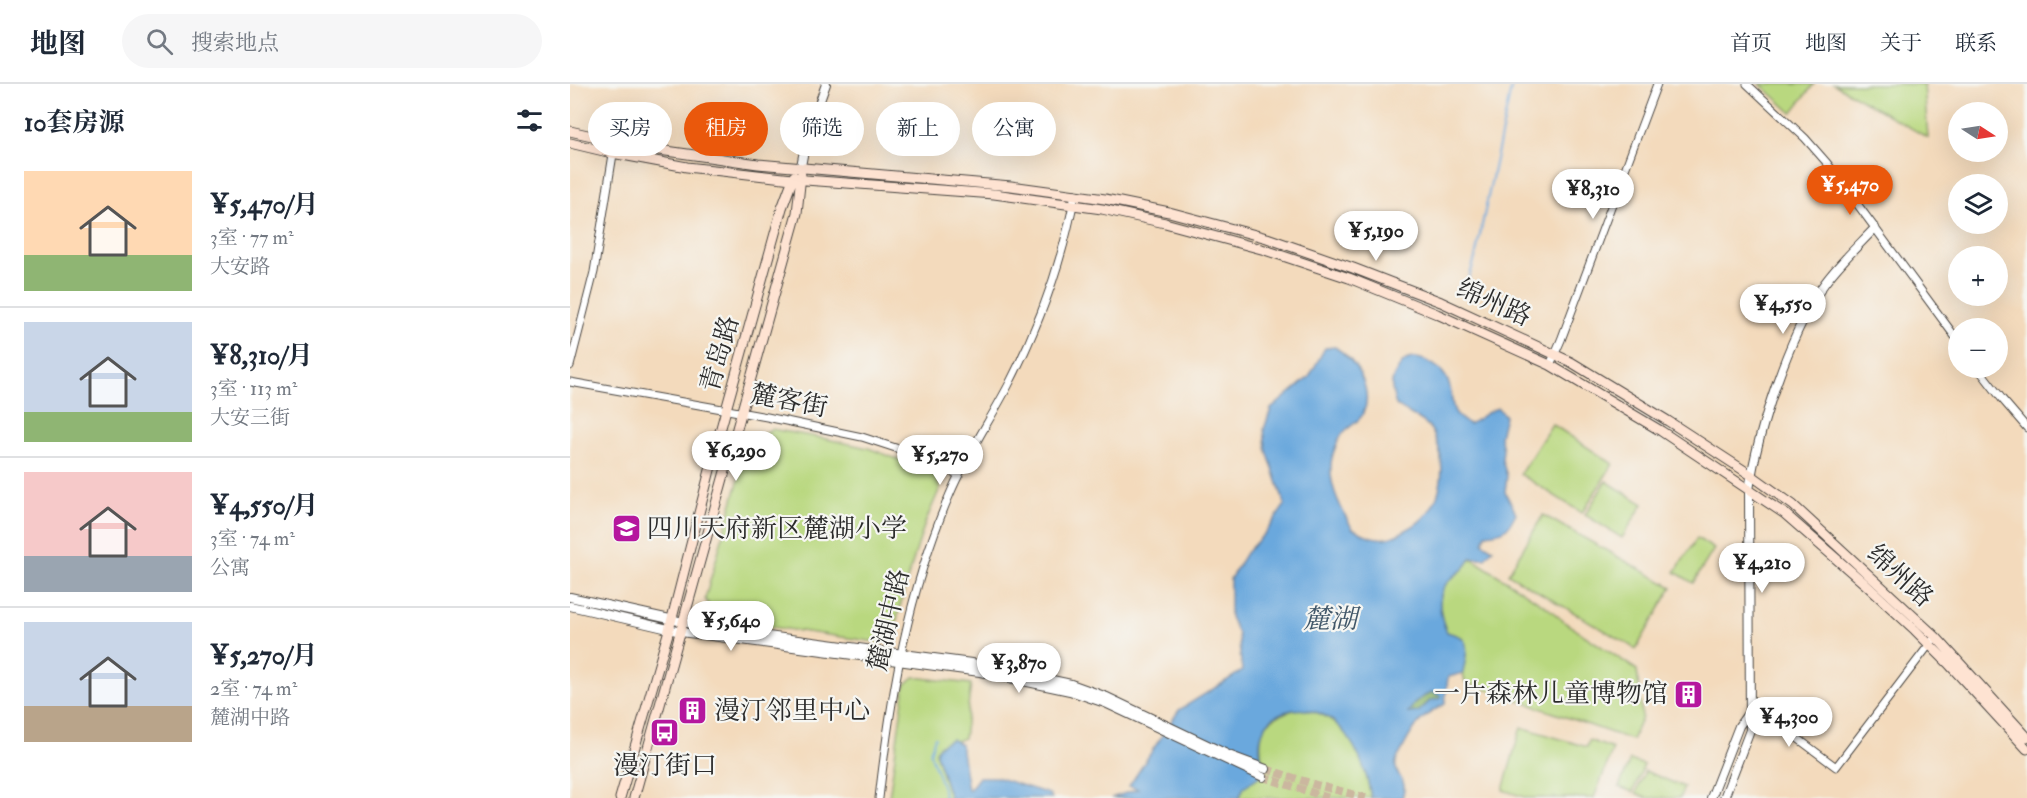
<!DOCTYPE html>
<html lang="zh">
<meta charset="utf-8">
<style>
body{margin:0;font-family:"IM FELL Double Pica","Noto Serif SC",serif;background:#f6f6f7;color:#1f2937;height:100vh;display:flex;flex-direction:column;font-size:22px;white-space:nowrap}
*{box-sizing:border-box;margin:0}
p{font-size:20px;color:#747a83}
.icon{flex:none;width:33px;height:33px;fill:none;stroke:currentColor;stroke-width:2;stroke-linecap:round;stroke-linejoin:round}
.map{position:relative;flex:1;overflow:hidden}
.sheet{display:flex;flex-direction:column;background:#fff;width:570px}
.sheet>*{flex:none}
.hud{position:absolute;left:18px;top:18px;width:570px;height:54px;display:flex;gap:12px}
.needle{width:39px;rotate:102deg}
.tools{position:absolute;left:1378px;top:18px;display:grid;gap:12px}
.tools a{display:grid;place-items:center;width:60px;height:60px;border-radius:50%;background:#fff;box-shadow:0 6px 24px #0002;font-size:30px}
.price{position:absolute;translate:-50% -51px;padding:0 14px;border-radius:21px;background:#fff;color:#222;font-size:20px;line-height:39px;filter:drop-shadow(0 2px 3px #0008)}
.price::after{content:'';position:absolute;left:50%;top:36px;width:18px;height:14px;margin-left:-9px;background:inherit;clip-path:polygon(0 0,100% 0,50% 100%)}
.price.selected{background:#ea580c;color:#fff}
ul{padding:0;list-style:none}
li{display:flex;align-items:center;gap:18px;height:150px;padding:0 24px}
li+li{border-top:2px solid #e0e1e3}
li span{display:grid;place-items:center;flex:none;width:168px;height:120px;border-radius:0px;color:#555}
li>.icon{margin-inline-start:auto}
span .icon{width:72px;height:72px;fill:#fffc;stroke-width:1}
li b{font-size:26px}
h2{display:flex;justify-content:space-between;align-items:center;height:72px;padding:0 24px;font-size:26px}
.pill{padding:0 21px;border-radius:27px;background:#fff;box-shadow:0 6px 24px #0002;font-size:21px;line-height:54px}
.pill.selected{background:#ea580c;color:#fff}
header{display:flex;align-items:center;gap:36px;box-sizing:border-box;height:84px;padding:0 30px;background:#fff;border-bottom:2px solid #e0e1e3}
header strong{font-size:28px}
nav{display:flex;gap:33px;margin-inline-start:auto;font-size:21px}
.search{width:420px;height:54px;background:#f6f6f7;display:flex;align-items:center;gap:15px;box-sizing:border-box;padding:0 21px;border-radius:33px;color:#747a83;font-size:22px}
main{display:flex;flex:1;min-height:0}
.map>svg:first-child{display:block}
.green{fill:#b9d87f;stroke:#728255;stroke-width:1.5}
.forest{fill:#92b86e;stroke:#5e724c;stroke-width:1.5}
.water{fill:#6ba8dd;stroke:#4b6a84;stroke-width:1.5;fill-rule:evenodd}
.lines{fill:none;stroke-linecap:round;stroke-linejoin:round}
.stream{stroke:#6ba8dd;stroke-width:2}
.tertiary-tunnel{stroke:#cbb79f;stroke-width:8;stroke-dasharray:8 4;stroke-linecap:butt}
.minor-casing{stroke:#494541;stroke-width:9}
.tertiary-casing{stroke:#494541;stroke-width:10}
.secondary-casing{stroke:#494541;stroke-width:11}
.minor{stroke:#fff;stroke-width:7}
.tertiary{stroke:#fff;stroke-width:8}
.secondary{stroke:#fee3d2;stroke-width:9}
.labels{text-anchor:middle;dominant-baseline:central;stroke-width:4.5;stroke-linejoin:round;paint-order:stroke}
.street-label{font-size:26px;fill:#2b2b2b;stroke:#f6f6f2}
.poi-label{font-size:26px;fill:#2b2b2b;stroke:#f6f6f2;text-anchor:start}
.water-label{font-size:27px;font-style:italic;fill:#415769;stroke:#f6f6f2}
</style>
<header>
<strong>地图</strong>
<div class="search"><svg class="icon" aria-label="search" viewBox="0 0 24 24"><circle cx="10" cy="10" r="6"/><path d="M15 15l6 6"/></svg>搜索地点</div>
<nav><a>首页</a><a>地图</a><a>关于</a><a>联系</a></nav>
</header>
<main>
<section class="sheet">
<h2>10套房源<svg class="icon" aria-label="filters" viewBox="0 0 24 24"><path d="M4 7h16M4 17h16"/><circle cx="9" cy="7" r="2"/><circle cx="15" cy="17" r="2"/></svg></h2>
<ul>
<li><span style="background:linear-gradient(#ffd9b3 70%,#8fb573 0)"><svg class="icon" aria-label="home" viewBox="0 0 24 24"><path d="M3 11l9-7 9 7M6 9v11h12V9"/></svg></span><div><b>¥5,470/月</b><p>3室 · 77 m²</p><p>大安路</p></div></li>
<li><span style="background:linear-gradient(#c9d6e8 75%,#8fb573 0)"><svg class="icon" aria-label="home" viewBox="0 0 24 24"><path d="M3 11l9-7 9 7M6 9v11h12V9"/></svg></span><div><b>¥8,310/月</b><p>3室 · 113 m²</p><p>大安三街</p></div></li>
<li><span style="background:linear-gradient(#f6c9c9 70%,#9aa5b1 0)"><svg class="icon" aria-label="home" viewBox="0 0 24 24"><path d="M3 11l9-7 9 7M6 9v11h12V9"/></svg></span><div><b>¥4,550/月</b><p>3室 · 74 m²</p><p>公寓</p></div></li>
<li><span style="background:linear-gradient(#c9d6e8 70%,#b9a48a 0)"><svg class="icon" aria-label="home" viewBox="0 0 24 24"><path d="M3 11l9-7 9 7M6 9v11h12V9"/></svg></span><div><b>¥5,270/月</b><p>2室 · 74 m²</p><p>麓湖中路</p></div></li>
</ul>
</section>
<div class="map">
<svg width="1457" height="714" viewBox="0 0 1457 714">
<rect width="100%" height="100%" fill="#f6f6f2"/>
<filter id="ink" filterUnits="userSpaceOnUse"><feTurbulence type="fractalNoise" baseFrequency=".0167" numOctaves="2"/><feDisplacementMap in="SourceGraphic" scale="12" xChannelSelector="R" yChannelSelector="G"/><feConvolveMatrix kernelMatrix="1 2 1 2 8 2 1 2 1" color-interpolation-filters="sRGB"/></filter>
<filter id="wash" filterUnits="userSpaceOnUse"><feTurbulence type="fractalNoise" baseFrequency=".008" numOctaves="4" result="noise"/><feDisplacementMap in="SourceGraphic" scale="24" xChannelSelector="R" yChannelSelector="G"/><feGaussianBlur stdDeviation="1.35" result="paint"/><feColorMatrix in="noise" values="0 0 0 0 0 0 0 0 0 0 0 0 0 0 0 0 0 1.4 0 .05"/><feComposite in="paint" operator="in"/></filter>
<g filter="url(#wash)">
<rect width="100%" height="100%" fill="#f3dabc"/>
<path class="green" d="M 1190,0 L 1244,0 L 1222,29 Z
M 1264,0 L 1354,0 L 1358,54 Z
M 982,340 L 1043,380 L 1012,429 L 950,390 Z
M 201,345 L 252,354 L 298,364 L 364,389 L 370,404 L 355,439 L 335,502 L 324,548 L 313,559 L 148,535 L 135,515 L 179,359 Z
M 1036,397 L 1073,420 L 1052,454 L 1015,431 Z
M 973,431 L 1102,503 L 1066,565 L 938,490 Z
M 1127,454 L 1144,465 L 1123,499 L 1105,488 Z
M 901,474 L 977,523 L 997,540 L 1067,586 L 1072,633 L 1062,656 L 895,598 L 893,589 L 896,571 L 892,553 L 877,548 C 870,533 865,511 878,498 C 887,488 894,488 901,474 Z
M 344,593 L 401,600 L 394,654 L 373,662 L 366,670 L 380,714 L 319,714 L 335,601 Z
M 728,625 C 774,627 795,674 801,714 L 669,714 L 674,703 L 694,689 C 688,651 686,636 728,625 Z
M 951,643 L 1017,663 L 1019,656 L 1043,665 L 1024,714 L 957,714 L 933,706 Z
M 1060,676 L 1074,681 L 1063,708 L 1049,703 Z
M 1075,687 L 1114,703 L 1110,714 L 1077,714 L 1066,709 Z"/>
<path class="forest" d="M 861,608 L 871,612 L 871,614 L 860,617 L 848,628 L 841,630 L 838,629 L 843,619 Z"/>
<path class="water" d="M 765,263 C 786,276 804,306 793,330 C 789,338 779,342 773,349 C 769,354 765,364 763,370 C 755,395 770,423 782,444 C 789,447 799,454 808,454 C 819,456 829,450 838,445 C 874,426 881,378 860,344 C 854,335 835,329 826,321 C 823,311 819,300 825,290 C 828,285 831,279 836,276 C 849,269 869,282 876,293 C 887,312 874,327 899,340 C 910,335 916,327 928,324 L 935,332 L 930,352 L 933,365 L 932,376 L 937,392 L 935,408 L 946,429 C 937,447 936,448 916,450 L 913,459 L 923,465 L 915,474 L 901,474 C 894,488 887,488 878,498 C 865,511 870,533 877,548 C 882,550 889,551 892,554 C 901,561 894,580 893,589 L 878,593 L 875,620 C 852,632 846,639 834,662 C 831,670 824,675 826,684 C 830,699 838,694 832,714 L 801,714 C 797,686 785,655 763,637 C 742,619 698,621 691,653 C 688,666 692,677 694,689 L 674,703 L 669,714 L 541,714 L 568,705 L 559,702 L 609,626 L 672,587 L 668,550 L 660,533 L 660,495 L 676,469 L 696,448 L 715,421 L 696,364 L 694,345 L 701,325 L 739,293 L 755,264 ZM 861,608 L 871,612 L 871,614 L 860,617 L 848,628 L 838,629 L 845,618 Z
M 381,655 L 391,660 L 398,706 L 400,705 L 409,693 L 426,693 L 479,710 L 482,714 L 380,714 L 366,670 C 366,661 374,659 381,655 Z"/>
<g class="lines">
<path class="stream" d="M 895,207 L 905,174 L 942,0
M 365,653 L 360,669 L 373,704 L 374,714"/>
</g>
</g>
<g filter="url(#ink)">
<g class="lines">
<path class="tertiary-tunnel" d="M 696,685 L 746,701 L 798,714
M 693,693 L 759,714"/>
<defs>
<path id="minor" d="M 1177,0 L 1235,54 L 1257,79 L 1389,258
M 980,281 L 991,256 L 1087,0
M 0,282 L 24,188 L 45,58
M 1408,284 L 1432,315 L 1457,344
M 0,298 L 197,333 L 292,353 L 344,370 L 389,391
M 1180,628 L 1199,633 L 1266,683 L 1362,557
M 309,714 C 321,610 338,507 380,410 C 396,372 419,338 438,302 C 469,242 493,176 505,110"/>
<path id="tertiary" d="M 231,82 L 236,56 L 256,0
M 0,513 L 145,545 L 409,580 L 501,600 L 537,613 L 661,672 L 696,685
M 0,522 L 111,548 L 410,588 L 500,607 L 535,619 L 693,693
M 1141,714 L 1169,642 L 1179,628
M 1154,714 L 1180,646 L 1179,406 C 1188,345 1218,254 1252,203 C 1267,181 1287,163 1305,144"/>
<path id="secondary" d="M 0,47 L 75,64 L 188,80 L 441,102 L 535,115 L 599,128 L 697,154 L 783,184 L 871,218 L 1001,278 L 1098,337 L 1181,391 L 1223,421 L 1366,553 L 1457,653
M 0,59 L 42,69 L 117,83 L 222,95 L 424,110 L 532,125 L 595,139 L 695,166 L 779,194 L 867,230 L 980,281 L 1091,347 L 1215,430 L 1294,499 L 1345,546 L 1378,579 L 1457,665
M 50,714 L 99,546 L 149,351 L 212,124 L 224,92
M 64,714 L 227,129 L 231,91"/>
</defs>
<use href="#minor" class="minor-casing"/>
<use href="#tertiary" class="tertiary-casing"/>
<use href="#secondary" class="secondary-casing"/>
<use href="#minor" class="minor"/>
<use href="#tertiary" class="tertiary"/>
<use href="#secondary" class="secondary"/>
</g>
</g>
<defs>
<symbol id="school-square" viewBox="-11 -11 22 22"><rect x="-9" y="-9" width="18" height="18" rx="4" fill="#b5179e" stroke="#f6f6f2"/><path d="M0-5L7-2L0 1L-7-2ZM-4 1L0 2.5L4 1V4Q0 6-4 4Z" fill="#fff"/></symbol>
<symbol id="building-square" viewBox="-11 -11 22 22"><rect x="-9" y="-9" width="18" height="18" rx="4" fill="#b5179e" stroke="#f6f6f2"/><path d="M-4-6H4V6H1V3H-1V6H-4ZM-2.5-4.3h1.7v1.8h-1.7ZM.8-4.3h1.7v1.8H.8ZM-2.5-1h1.7V.8h-1.7ZM.8-1h1.7V.8H.8Z" fill="#fff"/></symbol>
<symbol id="bus-square" viewBox="-11 -11 22 22"><rect x="-9" y="-9" width="18" height="18" rx="4" fill="#b5179e" stroke="#f6f6f2"/><path d="M-5-6H5V4H4V6H2V4H-2V6H-4V4H-5ZM-3.5-4V0h7V-4ZM-3.5 1.2v1.5H-2V1.2ZM2 1.2v1.5H3.5V1.2Z" fill="#fff"/></symbol>
</defs>
<g fill-rule="evenodd">
<use href="#school-square" x="40" y="428" width="33" height="33"/>
<use href="#building-square" x="1102" y="594" width="33" height="33"/>
<use href="#building-square" x="106" y="610" width="33" height="33"/>
<use href="#bus-square" x="78" y="632" width="33" height="33"/>
</g>
<g class="labels">
<g class="street-label">
<text transform="translate(924 219) rotate(24)">绵州路</text>
<text transform="translate(150 270) rotate(-74)">青岛路</text>
<text transform="translate(219 317) rotate(11)">麓客街</text>
<text transform="translate(1330 492) rotate(42)">绵州路</text>
<text transform="translate(319 536) rotate(-77)">麓湖中路</text>
</g>
<g class="poi-label">
<text x="77" y="445">四川天府新区麓湖小学</text>
<text x="1098" y="610" text-anchor="end">一片森林儿童博物馆</text>
<text x="144" y="627">漫汀邻里中心</text>
<text x="95" y="682" text-anchor="middle">漫汀街口</text>
</g>
<g class="water-label">
<text x="760" y="535">麓湖</text>
</g>
</g>
</svg>
<div class="tools">
<a><svg class="needle" viewBox="-14 -14 28 28"><path d="M0-13l5 13h-10z" fill="#e53935"/><path d="M0 13l5-13h-10z" fill="#747a83"/></svg></a>
<a><svg class="icon" aria-label="layers" viewBox="0 0 24 24"><path d="M12 4l9 5-9 5-9-5zM3 14l9 5 9-5"/></svg></a>
<a>+</a>
<a>−</a>
</div>
<b class="price selected" style="left:1280px;top:132px">¥5,470</b>
<b class="price" style="left:1023px;top:136px">¥8,310</b>
<b class="price" style="left:806px;top:178px">¥5,190</b>
<b class="price" style="left:1213px;top:251px">¥4,550</b>
<b class="price" style="left:166px;top:398px">¥6,290</b>
<b class="price" style="left:370px;top:402px">¥5,270</b>
<b class="price" style="left:1192px;top:510px">¥4,210</b>
<b class="price" style="left:161px;top:568px">¥5,640</b>
<b class="price" style="left:449px;top:610px">¥3,870</b>
<b class="price" style="left:1219px;top:664px">¥4,300</b>
<div class="hud">
<a class="pill">买房</a>
<a class="pill selected">租房</a>
<a class="pill">筛选</a>
<a class="pill">新上</a>
<a class="pill">公寓</a>
</div>
</div>
</main>
